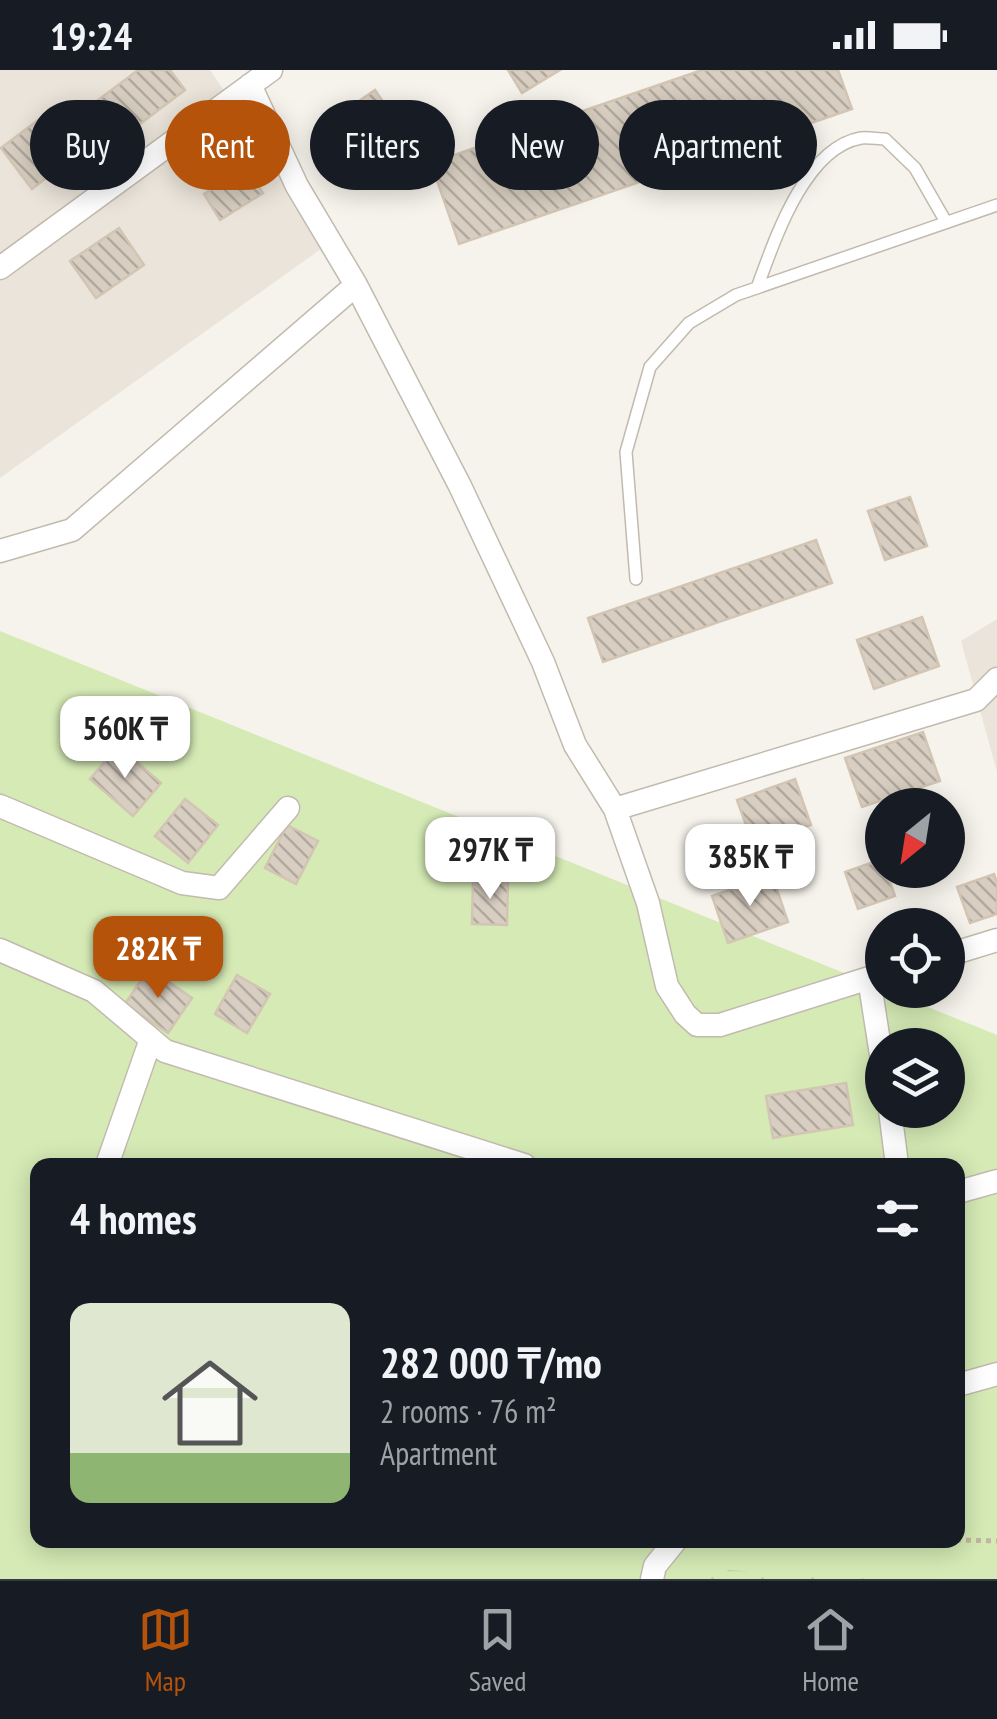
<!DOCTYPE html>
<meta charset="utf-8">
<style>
body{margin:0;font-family:"PT Sans Narrow",sans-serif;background:#242831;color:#f1f3f6;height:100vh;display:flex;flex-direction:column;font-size:38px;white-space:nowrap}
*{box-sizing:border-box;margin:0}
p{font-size:32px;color:#9ea1a6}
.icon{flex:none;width:55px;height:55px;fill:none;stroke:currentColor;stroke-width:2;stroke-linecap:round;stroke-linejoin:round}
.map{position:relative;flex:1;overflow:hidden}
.drawer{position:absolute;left:30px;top:1088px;width:935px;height:390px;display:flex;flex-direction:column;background:#171b24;border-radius:20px;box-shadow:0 5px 25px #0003}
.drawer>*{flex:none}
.hud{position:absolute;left:30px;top:30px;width:938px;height:90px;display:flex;gap:20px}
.needle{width:65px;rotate:210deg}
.fabs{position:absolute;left:865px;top:718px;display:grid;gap:20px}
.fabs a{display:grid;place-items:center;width:100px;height:100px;border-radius:50%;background:#171b24;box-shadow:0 5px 25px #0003;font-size:50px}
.price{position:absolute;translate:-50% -85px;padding:0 22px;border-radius:20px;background:#fff;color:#222;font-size:32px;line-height:65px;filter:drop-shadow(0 2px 5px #0008)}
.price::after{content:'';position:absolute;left:50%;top:60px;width:30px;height:22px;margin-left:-15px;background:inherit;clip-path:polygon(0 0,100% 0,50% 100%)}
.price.on{background:#b45309;color:#fff}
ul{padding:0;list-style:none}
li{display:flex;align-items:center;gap:30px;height:250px;padding:0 40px}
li+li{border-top:2px solid #363941}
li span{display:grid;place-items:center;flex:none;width:280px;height:200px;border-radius:20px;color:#555}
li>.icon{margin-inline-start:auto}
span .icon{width:120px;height:120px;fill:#fffc;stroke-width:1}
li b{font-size:42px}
h2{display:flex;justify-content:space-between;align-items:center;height:120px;padding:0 40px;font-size:42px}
.chip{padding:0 35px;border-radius:45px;background:#171b24;box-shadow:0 5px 25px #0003;font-size:35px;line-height:90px}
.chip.on{background:#b45309;color:#fff}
.status{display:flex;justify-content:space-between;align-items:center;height:70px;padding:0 50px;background:#171b24;direction:ltr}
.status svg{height:28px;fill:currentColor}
.menu{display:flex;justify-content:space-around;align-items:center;height:140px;border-top:2px solid #363941;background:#171b24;font-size:28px;color:#9ea1a6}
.menu a{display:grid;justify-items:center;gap:5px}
.menu .on{color:#b45309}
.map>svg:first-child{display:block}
.residential{fill:#eae4da}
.green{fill:#d5eab5;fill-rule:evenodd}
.wetland{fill:url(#wetland-marsh)}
.building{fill:url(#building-back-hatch);stroke:#d3c5b4;stroke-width:2.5}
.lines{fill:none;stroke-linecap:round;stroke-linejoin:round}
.lane-casing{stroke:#c2baae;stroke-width:14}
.street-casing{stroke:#c2baae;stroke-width:25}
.path{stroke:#c4b59f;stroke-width:5;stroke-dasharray:5 5;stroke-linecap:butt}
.lane{stroke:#fff;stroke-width:11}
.street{stroke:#fff;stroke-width:22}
</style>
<div class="status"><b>19:24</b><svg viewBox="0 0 49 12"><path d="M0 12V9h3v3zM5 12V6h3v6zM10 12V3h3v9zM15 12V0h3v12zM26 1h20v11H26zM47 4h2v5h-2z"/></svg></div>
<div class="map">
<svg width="997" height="1509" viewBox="0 0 997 1509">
<defs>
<pattern id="wetland-marsh" width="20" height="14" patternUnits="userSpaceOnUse" patternTransform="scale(2.5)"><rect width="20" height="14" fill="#d5eab5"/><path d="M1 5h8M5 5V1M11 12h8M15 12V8" fill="none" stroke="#b8ca9c"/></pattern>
<pattern id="building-back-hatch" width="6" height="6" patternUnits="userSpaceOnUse" patternTransform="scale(2.5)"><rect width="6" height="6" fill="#d8cec1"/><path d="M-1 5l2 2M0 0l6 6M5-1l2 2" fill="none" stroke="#b1a99e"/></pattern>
</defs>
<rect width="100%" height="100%" fill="#f6f3ec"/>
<path class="residential" d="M 0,0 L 210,0 L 328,174 L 0,408 Z
M 997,549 L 997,702 L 961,571 Z"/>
<path class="green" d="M 0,561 L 997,965 L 997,1509 L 0,1509 ZM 882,975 L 948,975 L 948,1040 L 882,1040 ZM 38,1095 L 958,1095 L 958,1470 L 38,1470 Z"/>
<path class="wetland" d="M 709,1499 L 872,1509 L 691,1509 Z"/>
<path class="building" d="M 138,0 L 170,0 L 185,20 L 116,72 L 89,37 Z
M 508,0 L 560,0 L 522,23 Z
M 702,0 L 838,0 L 852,39 L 459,174 L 431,93 Z
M 375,20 L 413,76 L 365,109 L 327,53 Z
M 42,47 L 73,87 L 32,119 L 1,78 Z
M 247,98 L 263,123 L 220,150 L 204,124 Z
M 119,158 L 144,195 L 96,228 L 70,191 Z
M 910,427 L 927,476 L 885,490 L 868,441 Z
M 816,470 L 832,513 L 603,592 L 588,548 Z
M 922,547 L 939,596 L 874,619 L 857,570 Z
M 923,662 L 940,711 L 862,737 L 845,688 Z
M 118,676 L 161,713 L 133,746 L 90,709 Z
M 795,709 L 811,755 L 753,775 L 737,730 Z
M 185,729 L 218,755 L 188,793 L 155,766 Z
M 287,755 L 318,771 L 296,814 L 265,798 Z
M 882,789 L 882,800 L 886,800 L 895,826 L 858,839 L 845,802 Z
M 994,804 L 997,813 L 997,844 L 970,853 L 957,817 Z
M 772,805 L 788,852 L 728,873 L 712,826 Z
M 473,809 L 508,810 L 507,855 L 472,854 Z
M 149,898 L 192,928 L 168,963 L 125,934 Z
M 237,905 L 270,924 L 247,963 L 215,944 Z
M 846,1013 L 853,1055 L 773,1068 L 766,1026 Z"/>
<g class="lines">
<defs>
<path id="lane" d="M 757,218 C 774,172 804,78 861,68 C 868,67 878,69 885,69 L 915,98 L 946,152
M 636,509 L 626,382 L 650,297 L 689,253 L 736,225 L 997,135"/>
<path id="street" d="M 250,15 L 297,116 L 356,215 L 460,416 L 543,592 L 575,675 L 615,739 L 648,833 L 667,916 L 685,944 L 697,955 L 720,955 L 882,904
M 0,198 L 271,0
M 0,481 L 72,460 L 356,215
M 0,736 L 182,813 L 219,818 L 288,738
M 615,739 L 976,630 L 997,609
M 0,880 L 94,921 L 165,981 L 524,1095
M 948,885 L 997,870
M 869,908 L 882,991
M 890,1040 L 897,1095
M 107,1095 L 151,969
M 958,1122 L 997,1111
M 958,1315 L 997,1304
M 652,1509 L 655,1496 L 676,1470"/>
</defs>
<use href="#lane" class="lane-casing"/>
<use href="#street" class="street-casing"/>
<path class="path" d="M 956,1470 L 997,1471"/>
<use href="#lane" class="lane"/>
<use href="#street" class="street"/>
</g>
</svg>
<div class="fabs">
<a><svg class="needle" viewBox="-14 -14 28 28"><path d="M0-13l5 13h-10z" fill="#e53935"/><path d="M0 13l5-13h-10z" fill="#9ea1a6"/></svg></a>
<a><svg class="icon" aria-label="locate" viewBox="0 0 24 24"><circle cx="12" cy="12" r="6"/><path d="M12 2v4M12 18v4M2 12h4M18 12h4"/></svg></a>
<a><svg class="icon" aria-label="layers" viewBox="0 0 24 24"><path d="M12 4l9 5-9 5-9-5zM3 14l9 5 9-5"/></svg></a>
</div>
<b class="price" style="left:125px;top:711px">560K ₸</b>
<b class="price" style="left:490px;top:832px">297K ₸</b>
<b class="price" style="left:750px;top:839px">385K ₸</b>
<b class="price on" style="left:158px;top:931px">282K ₸</b>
<div class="hud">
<a class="chip">Buy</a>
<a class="chip on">Rent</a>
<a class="chip">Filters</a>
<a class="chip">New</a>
<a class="chip">Apartment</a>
</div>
<section class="drawer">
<h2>4 homes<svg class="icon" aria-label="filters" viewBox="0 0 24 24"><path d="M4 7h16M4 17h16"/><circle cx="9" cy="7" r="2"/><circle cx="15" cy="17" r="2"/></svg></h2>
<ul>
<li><span style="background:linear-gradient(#dfe7d0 75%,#8fb573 0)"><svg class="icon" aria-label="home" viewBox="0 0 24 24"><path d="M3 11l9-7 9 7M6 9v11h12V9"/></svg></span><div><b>282 000 ₸/mo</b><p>2 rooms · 76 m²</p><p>Apartment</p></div></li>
</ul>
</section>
</div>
<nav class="menu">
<a class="on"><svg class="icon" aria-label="map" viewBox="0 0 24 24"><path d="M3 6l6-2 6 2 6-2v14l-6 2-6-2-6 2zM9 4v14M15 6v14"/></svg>Map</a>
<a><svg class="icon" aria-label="saved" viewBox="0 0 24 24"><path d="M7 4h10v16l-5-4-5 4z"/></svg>Saved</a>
<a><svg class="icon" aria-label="home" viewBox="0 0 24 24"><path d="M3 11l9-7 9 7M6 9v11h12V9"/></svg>Home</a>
</nav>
